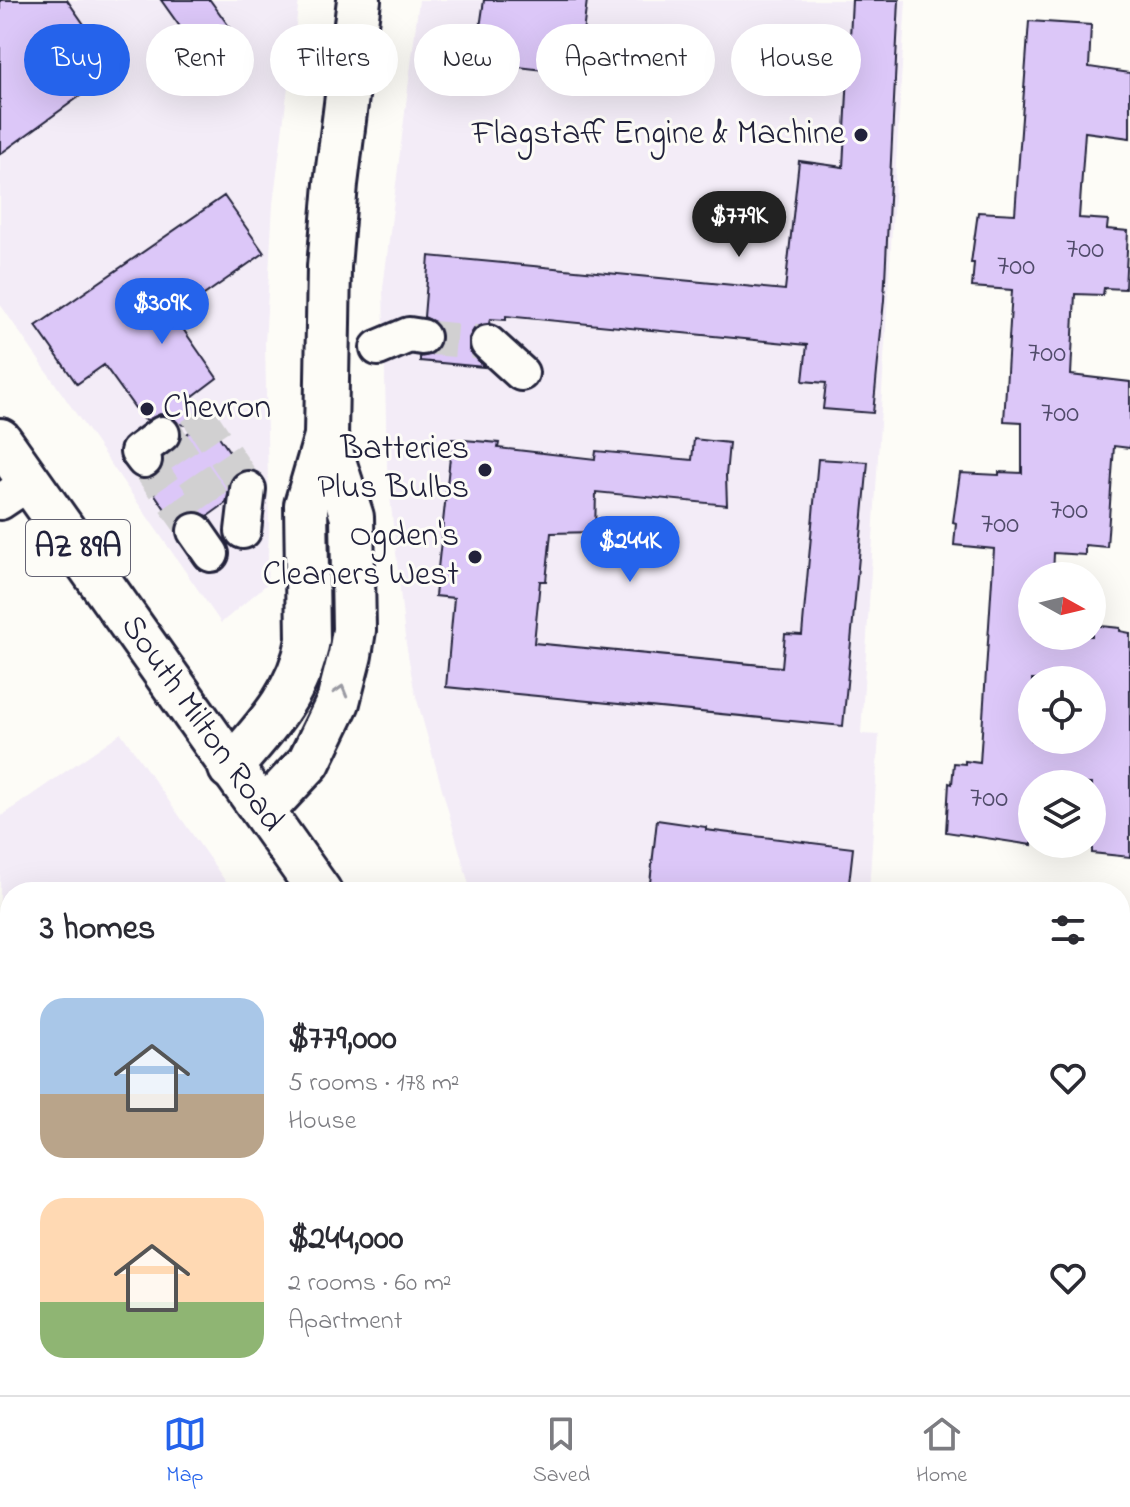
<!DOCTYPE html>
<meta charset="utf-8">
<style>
body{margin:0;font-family:"Indie Flower",sans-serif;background:#f7f7f7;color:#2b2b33;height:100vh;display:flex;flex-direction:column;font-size:30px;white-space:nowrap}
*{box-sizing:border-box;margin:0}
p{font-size:26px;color:#7c7c81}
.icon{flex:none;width:44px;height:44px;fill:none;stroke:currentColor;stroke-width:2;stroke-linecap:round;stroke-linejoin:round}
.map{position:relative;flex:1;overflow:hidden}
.details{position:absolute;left:0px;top:882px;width:1130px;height:514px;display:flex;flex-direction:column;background:#fff;border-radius:32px 32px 0 0;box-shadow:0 8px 32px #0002}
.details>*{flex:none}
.guide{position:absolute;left:24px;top:24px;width:1082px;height:72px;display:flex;gap:16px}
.needle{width:52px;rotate:98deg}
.tools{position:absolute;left:1018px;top:562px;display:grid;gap:16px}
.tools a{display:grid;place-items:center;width:88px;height:88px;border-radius:50%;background:#fff;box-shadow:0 8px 32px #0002;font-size:40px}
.price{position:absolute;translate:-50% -68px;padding:0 18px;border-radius:28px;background:#2563eb;color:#fff;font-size:26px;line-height:52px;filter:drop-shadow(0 2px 4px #0008)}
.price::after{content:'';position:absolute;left:50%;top:48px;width:24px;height:18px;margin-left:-12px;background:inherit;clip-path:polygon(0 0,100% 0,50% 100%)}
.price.on{background:#222;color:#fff}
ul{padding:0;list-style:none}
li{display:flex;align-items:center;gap:24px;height:200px;padding:0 40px}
li span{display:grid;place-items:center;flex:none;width:224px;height:160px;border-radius:24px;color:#555}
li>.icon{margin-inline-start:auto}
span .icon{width:96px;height:96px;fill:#fffc;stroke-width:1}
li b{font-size:34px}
h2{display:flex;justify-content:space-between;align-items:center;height:96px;padding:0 40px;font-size:34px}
.pill{padding:0 28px;border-radius:36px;background:#fff;box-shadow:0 8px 32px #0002;font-size:28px;line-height:72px}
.pill.on{background:#2563eb;color:#fff}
.dock{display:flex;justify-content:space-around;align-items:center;height:112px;border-top:2px solid #e1e1e2;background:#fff;font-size:22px;color:#7c7c81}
.dock a{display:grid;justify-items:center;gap:4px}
.dock .on{color:#2563eb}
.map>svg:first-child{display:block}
.built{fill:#f3ecf7}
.building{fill:#dcc7f8;stroke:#22223b;stroke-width:2;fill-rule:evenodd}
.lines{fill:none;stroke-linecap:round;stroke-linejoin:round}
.minor-tunnel{stroke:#d1d0d1;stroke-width:34;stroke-dasharray:34 17;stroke-linecap:butt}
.minor-casing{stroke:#22223b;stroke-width:40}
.major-casing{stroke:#22223b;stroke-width:48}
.minor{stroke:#fdfcf7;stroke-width:34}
.major{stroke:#fdfcf7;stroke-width:42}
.oneway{stroke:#9a9aa2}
.poi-dot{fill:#22223b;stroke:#fdfcf7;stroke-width:3}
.labels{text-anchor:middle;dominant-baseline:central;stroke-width:6;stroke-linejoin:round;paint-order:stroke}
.number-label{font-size:30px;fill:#504b6a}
.shield{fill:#fdfcf7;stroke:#646373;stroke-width:2}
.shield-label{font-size:32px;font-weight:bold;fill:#22223b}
.poi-label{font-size:34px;fill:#22223b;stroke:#fdfcf7;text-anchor:end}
.street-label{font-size:34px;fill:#22223b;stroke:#fdfcf7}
</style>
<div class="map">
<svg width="1130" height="1395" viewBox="0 0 1130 1395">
<rect width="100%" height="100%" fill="#fdfcf7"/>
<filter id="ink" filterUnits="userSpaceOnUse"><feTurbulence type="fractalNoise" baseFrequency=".0125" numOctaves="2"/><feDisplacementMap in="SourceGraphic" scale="16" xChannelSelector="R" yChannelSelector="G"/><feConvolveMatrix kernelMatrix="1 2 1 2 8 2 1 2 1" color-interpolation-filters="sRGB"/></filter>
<g filter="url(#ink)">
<path class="built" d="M 0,0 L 299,0 L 273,204 L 265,344 L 269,528 L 267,584 L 221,623 L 0,304 Z
M 419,0 L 906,0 L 861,734 L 879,735 L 869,892 L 471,892 L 414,689 L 405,638 L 387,467 L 383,288 Z
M 121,733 L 233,892 L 10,892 L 10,1386 L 335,1386 L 379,1395 L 0,1395 L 0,817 Z"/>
<path class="building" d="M 0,0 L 67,0 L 116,70 L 0,154 Z
M 161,0 L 210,0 L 241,43 L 208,66 Z
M 484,0 L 587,0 L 578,74 L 475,62 Z
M 852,0 L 899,0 L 884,300 L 873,413 L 823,409 L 826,383 L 803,381 L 807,345 L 506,316 L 506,320 L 490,319 L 489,324 L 474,329 L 469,338 L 469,350 L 484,367 L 420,361 L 420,357 L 430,355 L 437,350 L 442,339 L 440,329 L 435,322 L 424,317 L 429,256 L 785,290 L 799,161 L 843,167 Z
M 1029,21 L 1091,25 L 1089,67 L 1130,73 L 1130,138 L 1085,132 L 1079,218 L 1108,220 L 1107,229 L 1128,231 L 1125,289 L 1104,288 L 1103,295 L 1075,294 L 1071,375 L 1130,382 L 1130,448 L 1114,446 L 1107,547 L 1085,545 L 1085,555 L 1054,553 L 1053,576 L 1032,576 L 1032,636 L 1092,636 L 1092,625 L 1120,628 L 1120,631 L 1130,633 L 1130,857 L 1092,853 L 1092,784 L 1032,784 L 1032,845 L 946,832 L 949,783 L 952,784 L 954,763 L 965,764 L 965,761 L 980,763 L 994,549 L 954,545 L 956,523 L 953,522 L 960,473 L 999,475 L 999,472 L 1022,473 L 1022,422 L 1004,421 L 1012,290 L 972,287 L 974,263 L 971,263 L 978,212 L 1015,214 ZM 1032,680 L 1092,680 L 1092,740 L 1032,740 Z
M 224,196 L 264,253 L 174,316 L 217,378 L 192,397 L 242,470 L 232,478 L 226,503 L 208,516 L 194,511 L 184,514 L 176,525 L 145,480 L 157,475 L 163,467 L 164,458 L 175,449 L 181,438 L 197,427 L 179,424 L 171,416 L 160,414 L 148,420 L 143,419 L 104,365 L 77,384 L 36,326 Z
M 452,439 L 499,443 L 498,448 L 595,459 L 596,451 L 692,460 L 694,439 L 729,443 L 726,476 L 727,505 L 596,492 L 595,532 L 551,533 L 546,581 L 540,581 L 534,643 L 782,667 L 785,634 L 802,635 L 818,459 L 868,462 L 843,726 L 446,687 L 454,598 L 435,596 Z
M 657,820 L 706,827 L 706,830 L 853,848 L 848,892 L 649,892 Z"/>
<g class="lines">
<path class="minor-tunnel" d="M 422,337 L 488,343
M 196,412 L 248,489
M 165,432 L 220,511
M 144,460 L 195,531"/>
<defs>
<path id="minor" d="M 488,343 L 521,373
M 378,348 L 409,335 L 422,337
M 144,460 L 138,452 L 162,434
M 0,502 L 30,482
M 195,531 L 211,554
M 243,531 L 248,489
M 889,1386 L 953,1395
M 711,1395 L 732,1386"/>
<g id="major">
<path id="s1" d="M 0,440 L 320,892"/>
<path d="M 230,768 C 265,728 299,693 308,640 L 306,505 L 326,436 L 329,267 L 336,184 L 359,0"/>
<path d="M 263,811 L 309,762 L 338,702 L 350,655 L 354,630 L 352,517 L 326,436"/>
<path d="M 666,1386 L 672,1395"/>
</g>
</defs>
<use href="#minor" class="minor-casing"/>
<use href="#major" class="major-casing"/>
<use href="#minor" class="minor"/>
<use href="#major" class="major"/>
</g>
<defs><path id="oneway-chevron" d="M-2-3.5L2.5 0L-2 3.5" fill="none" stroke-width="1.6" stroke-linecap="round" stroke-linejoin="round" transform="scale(2)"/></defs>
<use class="oneway" href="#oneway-chevron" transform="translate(341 691) rotate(-74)"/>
</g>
<g class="poi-dot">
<circle cx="861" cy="135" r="8"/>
<circle cx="147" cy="409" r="8"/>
<circle cx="485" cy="470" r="8"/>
<circle cx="475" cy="557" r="8"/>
</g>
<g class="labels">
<g class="number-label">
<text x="1085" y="250">700</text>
<text x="1016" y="267">700</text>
<text x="1047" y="354">700</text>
<text x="1060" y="414">700</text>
<text x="1069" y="511">700</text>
<text x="1000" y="525">700</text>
<text x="989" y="799">700</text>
</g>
<rect class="shield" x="26" y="520" width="104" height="56" rx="6"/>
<g class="shield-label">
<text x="78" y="548">AZ 89A</text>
</g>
<g class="poi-label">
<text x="845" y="135">Flagstaff Engine &amp; Machine</text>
<text x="163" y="409" text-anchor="start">Chevron</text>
<text x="469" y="450">Batteries<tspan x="469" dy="39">Plus Bulbs</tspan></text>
<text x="459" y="537">Ogden's<tspan x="459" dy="39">Cleaners West</tspan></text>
</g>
<g class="street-label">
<text stroke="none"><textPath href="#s1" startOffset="348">South Milton Road</textPath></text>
</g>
</g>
</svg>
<div class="tools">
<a><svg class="needle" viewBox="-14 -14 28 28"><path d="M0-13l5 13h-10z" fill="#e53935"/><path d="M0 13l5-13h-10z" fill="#7c7c81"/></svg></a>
<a><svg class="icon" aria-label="locate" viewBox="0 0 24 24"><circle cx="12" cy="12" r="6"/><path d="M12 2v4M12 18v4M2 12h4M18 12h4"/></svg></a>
<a><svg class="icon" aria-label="layers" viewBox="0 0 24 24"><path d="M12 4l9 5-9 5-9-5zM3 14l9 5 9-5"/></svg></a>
</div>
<b class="price on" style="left:739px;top:259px">$779K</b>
<b class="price" style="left:162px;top:346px">$309K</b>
<b class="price" style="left:630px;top:584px">$244K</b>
<div class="guide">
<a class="pill on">Buy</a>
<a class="pill">Rent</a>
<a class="pill">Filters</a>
<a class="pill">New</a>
<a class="pill">Apartment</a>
<a class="pill">House</a>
</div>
<section class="details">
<h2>3 homes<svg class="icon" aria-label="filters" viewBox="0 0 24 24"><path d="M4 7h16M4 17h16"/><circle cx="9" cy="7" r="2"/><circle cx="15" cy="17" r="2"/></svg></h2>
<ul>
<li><span style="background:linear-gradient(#a9c7e8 60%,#b9a48a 0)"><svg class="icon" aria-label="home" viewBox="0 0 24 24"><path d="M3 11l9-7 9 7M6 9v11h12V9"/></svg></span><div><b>$779,000</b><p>5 rooms · 178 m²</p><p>House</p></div><svg class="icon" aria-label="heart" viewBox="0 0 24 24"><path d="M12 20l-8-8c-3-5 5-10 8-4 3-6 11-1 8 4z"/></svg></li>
<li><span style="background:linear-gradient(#ffd9b3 65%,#8fb573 0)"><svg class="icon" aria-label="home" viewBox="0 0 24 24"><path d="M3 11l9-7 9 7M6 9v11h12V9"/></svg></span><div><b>$244,000</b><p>2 rooms · 60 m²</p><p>Apartment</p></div><svg class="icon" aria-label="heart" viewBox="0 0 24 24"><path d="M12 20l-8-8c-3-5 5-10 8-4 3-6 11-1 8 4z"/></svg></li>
</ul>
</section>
</div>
<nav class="dock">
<a class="on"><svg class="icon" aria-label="map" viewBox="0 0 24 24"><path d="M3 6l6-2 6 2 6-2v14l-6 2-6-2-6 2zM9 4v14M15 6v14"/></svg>Map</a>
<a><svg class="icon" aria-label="saved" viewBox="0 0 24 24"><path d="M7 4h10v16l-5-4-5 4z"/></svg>Saved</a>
<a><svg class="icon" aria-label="home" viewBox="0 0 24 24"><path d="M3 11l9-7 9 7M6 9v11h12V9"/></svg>Home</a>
</nav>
